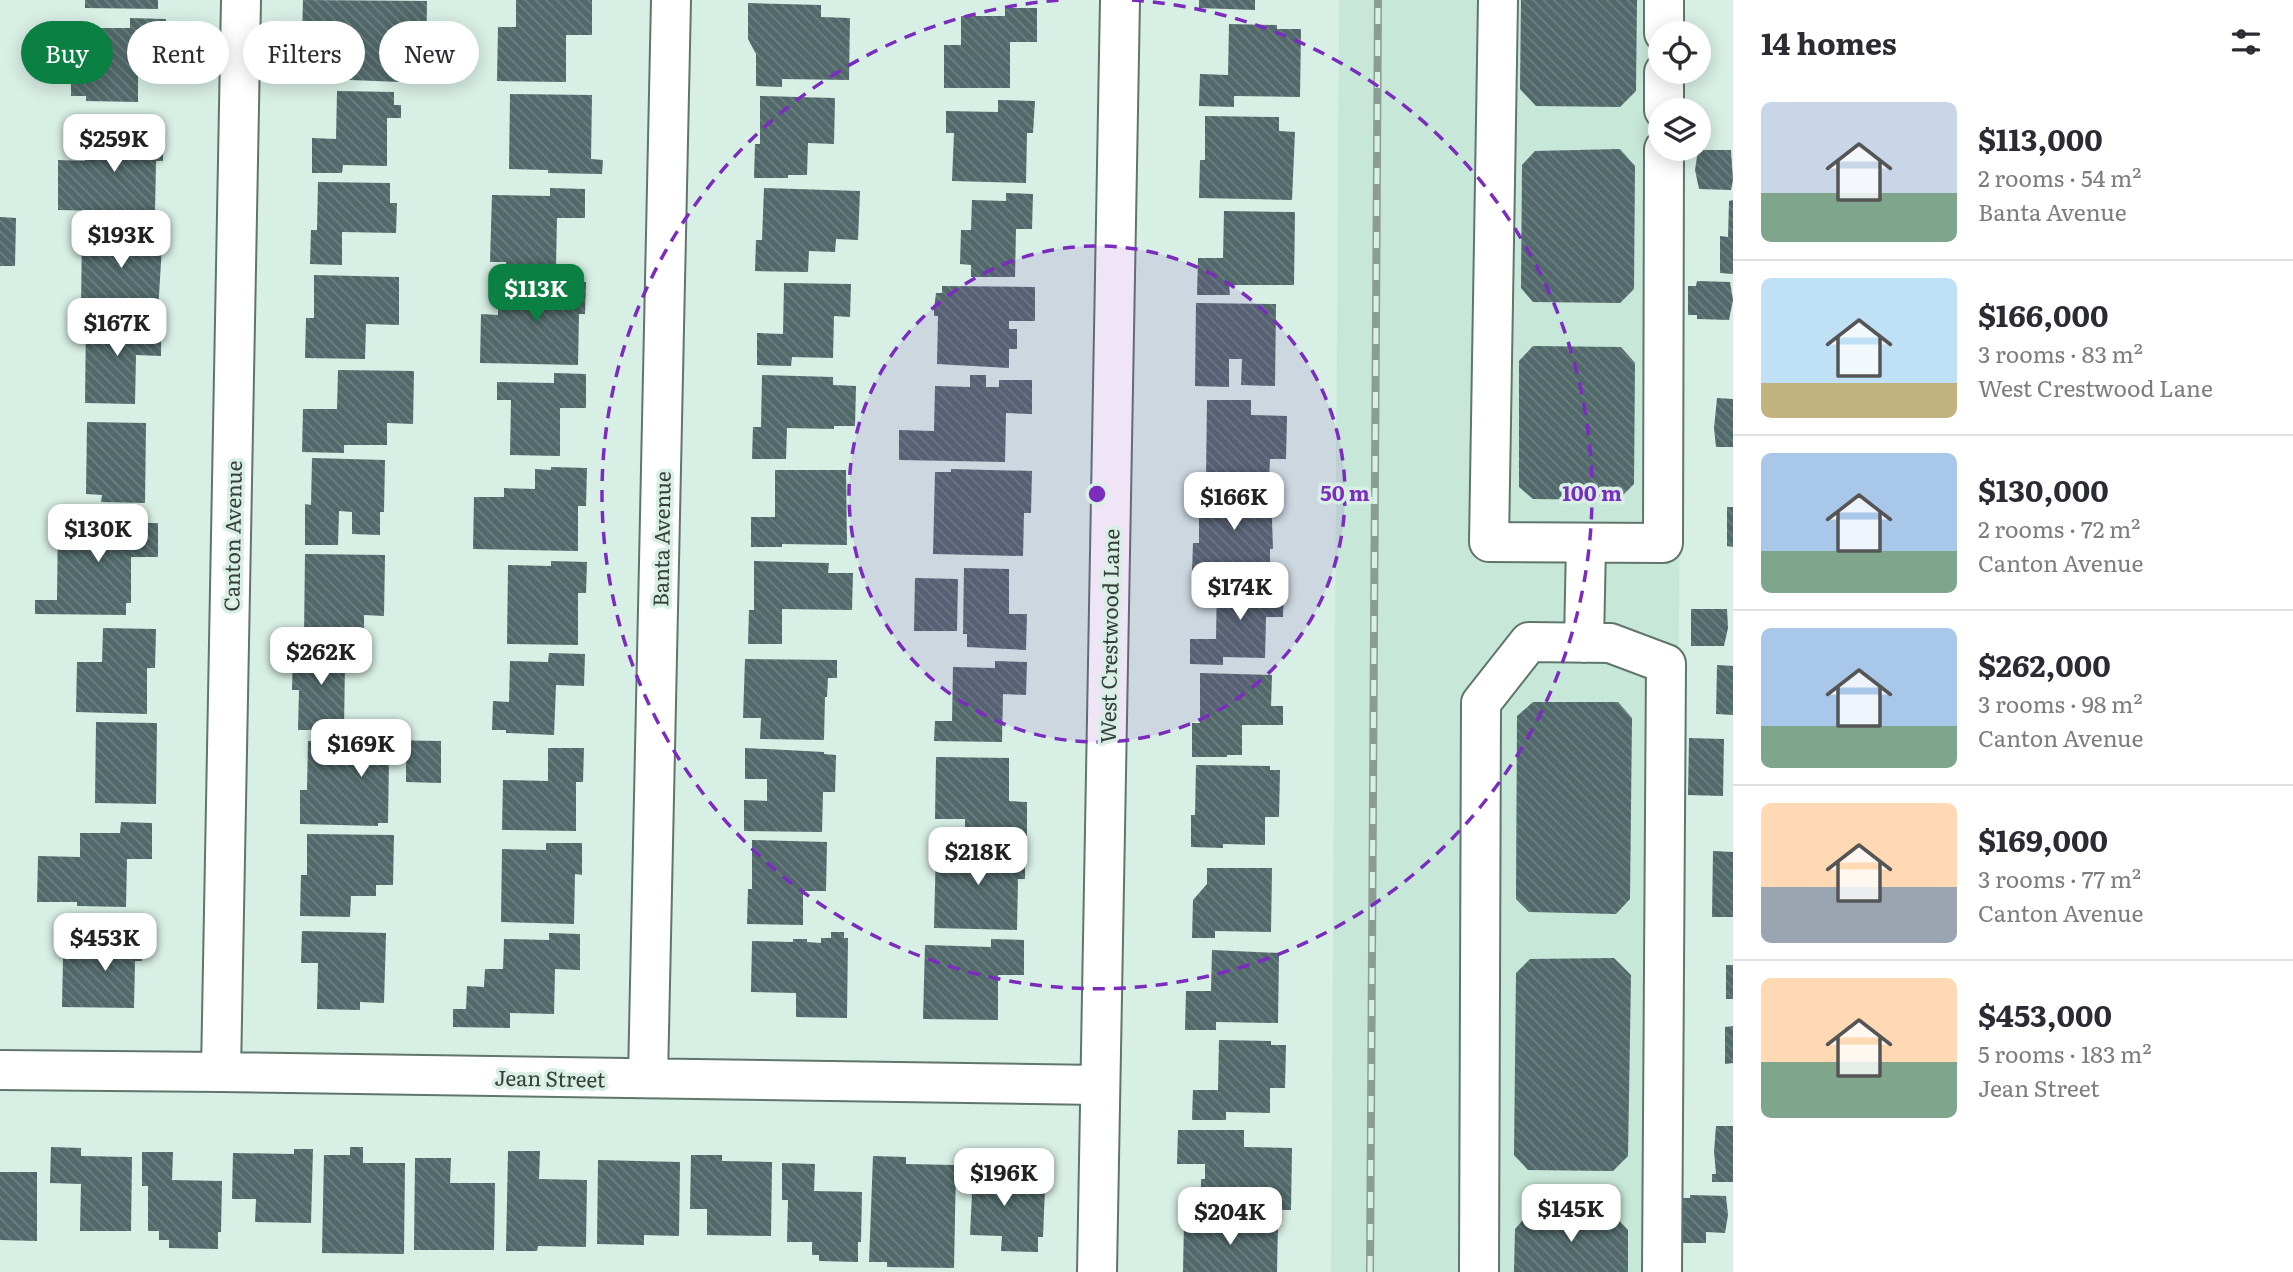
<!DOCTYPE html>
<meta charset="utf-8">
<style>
body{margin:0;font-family:Literata,serif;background:#f7f7f7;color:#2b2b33;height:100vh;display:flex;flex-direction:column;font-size:26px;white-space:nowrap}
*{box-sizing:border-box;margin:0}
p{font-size:23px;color:#7c7c81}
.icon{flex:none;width:38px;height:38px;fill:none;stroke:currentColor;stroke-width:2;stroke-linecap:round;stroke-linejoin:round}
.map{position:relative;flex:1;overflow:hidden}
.side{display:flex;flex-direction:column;background:#fff;width:560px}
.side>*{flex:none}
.top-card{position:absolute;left:21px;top:21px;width:665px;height:63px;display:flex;gap:14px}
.controls{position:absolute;left:1648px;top:21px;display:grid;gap:14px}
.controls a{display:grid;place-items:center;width:63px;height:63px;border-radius:50%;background:#fff;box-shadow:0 4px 18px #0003;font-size:35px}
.price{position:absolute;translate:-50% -60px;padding:0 16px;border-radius:14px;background:#fff;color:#222;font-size:23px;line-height:46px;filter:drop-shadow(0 2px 4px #0008)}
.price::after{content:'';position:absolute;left:50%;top:42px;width:21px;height:16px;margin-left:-10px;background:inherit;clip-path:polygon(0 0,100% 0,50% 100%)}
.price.active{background:#0b8043;color:#fff}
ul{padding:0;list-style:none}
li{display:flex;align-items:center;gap:21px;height:175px;padding:0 28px}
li+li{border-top:2px solid #e1e1e2}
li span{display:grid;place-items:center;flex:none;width:196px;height:140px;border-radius:10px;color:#555}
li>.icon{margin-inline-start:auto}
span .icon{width:84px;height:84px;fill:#fffc;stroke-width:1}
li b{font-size:30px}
h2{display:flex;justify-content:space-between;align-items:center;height:84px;padding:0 28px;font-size:30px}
.chip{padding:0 24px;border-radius:32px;background:#fff;box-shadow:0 4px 18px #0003;font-size:24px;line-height:63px}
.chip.active{background:#0b8043;color:#fff}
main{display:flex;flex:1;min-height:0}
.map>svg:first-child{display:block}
.built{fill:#c7e7d8}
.building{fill:url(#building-back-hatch)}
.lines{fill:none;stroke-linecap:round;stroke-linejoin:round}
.minor-casing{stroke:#60756c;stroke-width:42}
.minor{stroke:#fff;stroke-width:38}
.rail-casing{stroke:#8b9c94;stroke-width:8}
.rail{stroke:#d8efe5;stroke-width:5;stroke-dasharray:16;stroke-linecap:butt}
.ring{fill:none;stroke:#7b2cbf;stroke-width:3.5;stroke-dasharray:12 9}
.labels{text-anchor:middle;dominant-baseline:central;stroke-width:7;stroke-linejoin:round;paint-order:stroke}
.street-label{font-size:21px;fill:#363f3b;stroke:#d8efe5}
.centre{fill:#7b2cbf;stroke:#d8efe5;stroke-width:3.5}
.ring-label{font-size:21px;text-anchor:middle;font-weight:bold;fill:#7b2cbf;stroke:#d8efe5;stroke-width:7;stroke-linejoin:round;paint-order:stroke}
</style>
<main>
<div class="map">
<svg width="1733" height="1272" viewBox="0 0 1733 1272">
<defs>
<pattern id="building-back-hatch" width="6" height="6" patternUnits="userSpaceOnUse" patternTransform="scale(1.75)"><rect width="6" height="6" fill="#51696a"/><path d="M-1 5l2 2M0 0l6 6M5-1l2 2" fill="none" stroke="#6e8080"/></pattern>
</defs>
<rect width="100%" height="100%" fill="#d8efe5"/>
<path class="built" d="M 1339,0 L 1683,0 L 1661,33 L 1661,149 L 1682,149 L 1675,1272 L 1331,1272 Z"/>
<path class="building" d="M 85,0 L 158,0 L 158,9 L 85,8 Z
M 303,0 L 427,1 L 426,83 L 325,79 L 326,44 L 322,44 L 322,35 L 302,35 Z
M 516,0 L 592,0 L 592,35 L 566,35 L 566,82 L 497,81 L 498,27 L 516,27 Z
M 1199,0 L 1255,0 L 1255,10 L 1199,8 Z
M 1521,0 L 1637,0 L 1636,91 L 1620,107 L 1536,106 L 1520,89 Z
M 748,3 L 821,5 L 821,17 L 850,18 L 849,80 L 782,79 L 782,87 L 756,86 L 756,54 L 748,39 Z
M 1005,8 L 1037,8 L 1037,42 L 1010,42 L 1010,88 L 944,88 L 944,45 L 961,45 L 961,16 L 1005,16 Z
M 130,18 L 166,19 L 165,52 L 138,51 L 138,102 L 86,101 L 86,96 L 71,96 L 71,66 L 86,67 L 87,28 L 130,28 Z
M 1229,24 L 1277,25 L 1277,29 L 1301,29 L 1300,97 L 1234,96 L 1234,107 L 1199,106 L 1200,74 L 1228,75 Z
M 337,91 L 394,92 L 394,105 L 401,105 L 401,118 L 387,118 L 387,166 L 343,165 L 342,173 L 312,173 L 312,138 L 336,139 Z
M 510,94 L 592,95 L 591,159 L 603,160 L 602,174 L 548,173 L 548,170 L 509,169 Z
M 760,96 L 835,98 L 834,144 L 808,143 L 807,175 L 788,175 L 788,178 L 754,178 L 755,144 L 760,144 Z
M 998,100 L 1035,101 L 1033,133 L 1027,133 L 1026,183 L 952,181 L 954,133 L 946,133 L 946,111 L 998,112 Z
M 1205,116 L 1279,117 L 1279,131 L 1295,132 L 1292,200 L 1199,198 L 1200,160 L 1205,160 Z
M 111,129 L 163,129 L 163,161 L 156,161 L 155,212 L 58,210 L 58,160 L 85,161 L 85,148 L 110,148 Z
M 1620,149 L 1635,166 L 1634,289 L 1620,303 L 1533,302 L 1521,288 L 1522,165 L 1535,151 Z
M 1698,150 L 1731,150 L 1733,180 L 1731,190 L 1699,189 L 1695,170 Z
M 318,182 L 390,183 L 390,203 L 397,203 L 396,233 L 342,232 L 342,265 L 310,264 L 311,230 L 317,230 Z
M 550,188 L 585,189 L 585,218 L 557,218 L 556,268 L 506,267 L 506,262 L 490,262 L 492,195 L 550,196 Z
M 764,188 L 860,191 L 858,240 L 836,239 L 835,252 L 809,251 L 808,272 L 755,271 L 756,240 L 762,240 Z
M 1006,193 L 1033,194 L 1032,229 L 1016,229 L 1015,277 L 971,277 L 971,265 L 960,264 L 961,230 L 971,230 L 972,200 L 1006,201 Z
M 1733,200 L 1733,274 L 1720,273 L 1720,236 L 1728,237 L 1729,201 Z
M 1224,211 L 1295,212 L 1294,285 L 1229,285 L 1230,295 L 1197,295 L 1198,258 L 1223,258 Z
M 0,217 L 16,218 L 15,266 L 0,266 Z
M 82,228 L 163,229 L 158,312 L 81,311 Z
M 314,275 L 399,277 L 399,325 L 366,324 L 365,359 L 305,358 L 306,318 L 314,318 Z
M 530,275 L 579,276 L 579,282 L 586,282 L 585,314 L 579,314 L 578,365 L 480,363 L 481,314 L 498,315 L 498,294 L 530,295 Z
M 1697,281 L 1730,282 L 1733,300 L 1729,320 L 1697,319 L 1697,315 L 1688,315 L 1688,286 L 1696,286 Z
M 784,283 L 851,284 L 850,317 L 834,316 L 833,358 L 792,357 L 791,366 L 757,365 L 757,333 L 783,334 Z
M 942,286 L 1035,287 L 1035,321 L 1009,321 L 1009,329 L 1017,329 L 1017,349 L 1009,349 L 1009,368 L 937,364 L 938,316 L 934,316 L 934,309 L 936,293 L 942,293 Z
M 1196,303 L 1276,304 L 1275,386 L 1241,385 L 1242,359 L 1229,359 L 1229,387 L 1195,386 Z
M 86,320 L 161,322 L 161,356 L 136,355 L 135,404 L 85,403 Z
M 1533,346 L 1621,347 L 1635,363 L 1634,484 L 1618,500 L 1533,499 L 1519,487 L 1519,361 Z
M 338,370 L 414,371 L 413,424 L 387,423 L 387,445 L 344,445 L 344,453 L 302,452 L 303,409 L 337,409 Z
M 554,373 L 586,374 L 586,408 L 560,408 L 560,456 L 510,455 L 511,400 L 497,400 L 497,382 L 554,383 Z
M 762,375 L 833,377 L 833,385 L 856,386 L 855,426 L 834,426 L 834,429 L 787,428 L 786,459 L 752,459 L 753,427 L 761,427 Z
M 970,375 L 986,375 L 986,387 L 999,387 L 999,380 L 1032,380 L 1032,414 L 1006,413 L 1005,462 L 899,460 L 899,430 L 934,431 L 935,386 L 970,387 Z
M 1717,398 L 1733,399 L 1733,447 L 1716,447 L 1714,428 Z
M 1207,400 L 1251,400 L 1251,415 L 1287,416 L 1286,459 L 1270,459 L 1269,480 L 1206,478 Z
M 87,422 L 146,423 L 145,503 L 101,502 L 102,495 L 86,494 Z
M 312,458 L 385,460 L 384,512 L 380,512 L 380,535 L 352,534 L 352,512 L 339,511 L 338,545 L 305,545 L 305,504 L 311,505 Z
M 551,467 L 587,468 L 586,506 L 578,506 L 578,551 L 473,549 L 474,497 L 504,497 L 504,488 L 535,489 L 535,469 L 551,470 Z
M 951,469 L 1032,471 L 1031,513 L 1024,513 L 1023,556 L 933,554 L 935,472 L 951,472 Z
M 775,470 L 846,470 L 847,545 L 782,544 L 782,547 L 751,547 L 751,517 L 775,517 Z
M 1199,490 L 1271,491 L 1273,549 L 1270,549 L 1270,572 L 1192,572 L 1193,543 L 1199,543 Z
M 1727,507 L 1733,507 L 1733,547 L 1727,546 Z
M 58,515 L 129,517 L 129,523 L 158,523 L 158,557 L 131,557 L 131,603 L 126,603 L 126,615 L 35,614 L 35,600 L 57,600 Z
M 305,554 L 385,555 L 384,616 L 364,615 L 364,638 L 304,637 Z
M 551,561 L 587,562 L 586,593 L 578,593 L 578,645 L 507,644 L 508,565 L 551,566 Z
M 754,561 L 829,563 L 828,573 L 853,573 L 852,610 L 782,609 L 782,644 L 748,644 L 749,610 L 754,610 Z
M 964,568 L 1009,569 L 1009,614 L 1027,614 L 1026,650 L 967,647 L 967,634 L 963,634 Z
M 915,578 L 958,579 L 957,631 L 914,631 Z
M 1217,581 L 1284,583 L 1283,617 L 1266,617 L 1265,658 L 1223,657 L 1223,665 L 1190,664 L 1190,639 L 1216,639 Z
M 1691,609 L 1727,609 L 1728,628 L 1724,646 L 1691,646 Z
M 103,628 L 156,629 L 155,668 L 147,668 L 147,714 L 76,712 L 77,662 L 102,662 Z
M 293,649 L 357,650 L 357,662 L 345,662 L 344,730 L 298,730 L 299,690 L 292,690 Z
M 549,653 L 585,654 L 584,686 L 556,685 L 554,735 L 506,733 L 506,730 L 492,730 L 493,701 L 509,702 L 510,661 L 548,662 Z
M 745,659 L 837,660 L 837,678 L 828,678 L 827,697 L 825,697 L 824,740 L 760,739 L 761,718 L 743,718 Z
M 995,661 L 1027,662 L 1026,695 L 1003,694 L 1002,742 L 934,741 L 935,721 L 952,721 L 953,667 L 995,668 Z
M 1717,665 L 1733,666 L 1733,715 L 1716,714 Z
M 1200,673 L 1272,675 L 1271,706 L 1283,706 L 1283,725 L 1242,725 L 1242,755 L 1227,755 L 1227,757 L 1192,757 L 1192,723 L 1200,723 Z
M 1533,702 L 1618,702 L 1632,718 L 1630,899 L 1616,914 L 1529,912 L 1516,899 L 1517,716 Z
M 96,722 L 157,723 L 156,804 L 95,803 Z
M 1689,738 L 1724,739 L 1723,796 L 1688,795 Z
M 380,740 L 441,741 L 441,783 L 406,782 L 406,759 L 389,758 L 388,823 L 378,823 L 378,826 L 300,824 L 300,790 L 307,790 L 308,741 L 380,743 Z
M 548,748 L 584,748 L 583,782 L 576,782 L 576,831 L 502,830 L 503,780 L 548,781 Z
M 745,748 L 824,752 L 824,754 L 836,755 L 835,792 L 823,792 L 822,832 L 744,831 L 744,800 L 767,801 L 767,779 L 745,779 Z
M 936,757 L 1009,758 L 1009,801 L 1027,802 L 1027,836 L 965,834 L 965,819 L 935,819 Z
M 1196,765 L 1270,766 L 1270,770 L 1280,770 L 1279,817 L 1265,817 L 1265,845 L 1223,844 L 1223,848 L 1191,847 L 1191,815 L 1195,815 Z
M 121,822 L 152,823 L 152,859 L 127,859 L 126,907 L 77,906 L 77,902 L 37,902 L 38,856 L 80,857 L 80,833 L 120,833 Z
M 307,834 L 394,835 L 393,885 L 376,885 L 376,896 L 351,896 L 350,917 L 300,916 L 301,875 L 307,875 Z
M 752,840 L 827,842 L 826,891 L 803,891 L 803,925 L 747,924 L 748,889 L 752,889 Z
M 546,843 L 582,843 L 582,875 L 575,874 L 574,924 L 501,922 L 502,849 L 546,850 Z
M 936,845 L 1025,847 L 1025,879 L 1018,879 L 1017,930 L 934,928 Z
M 1713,851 L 1733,852 L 1733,917 L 1712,917 Z
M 1207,868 L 1272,868 L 1271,932 L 1215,931 L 1215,938 L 1192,938 L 1193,900 L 1207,884 Z
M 109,926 L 142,927 L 142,961 L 135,961 L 134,1008 L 62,1007 L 63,958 L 99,959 L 99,954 L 108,954 Z
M 302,931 L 386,933 L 384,1003 L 360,1002 L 360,1010 L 317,1009 L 318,963 L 301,963 Z
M 831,932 L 844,932 L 844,938 L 848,938 L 847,1018 L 796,1017 L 796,993 L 751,992 L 752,941 L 793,942 L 793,939 L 807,939 L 807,942 L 821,943 L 821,938 L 831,938 Z
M 549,933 L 580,934 L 580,970 L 555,969 L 554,1014 L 510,1013 L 510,1028 L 453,1027 L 453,1009 L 466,1009 L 467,986 L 484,987 L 485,969 L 503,969 L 504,939 L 549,940 Z
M 991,939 L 1024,940 L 1024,975 L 998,975 L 998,1020 L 923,1019 L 925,945 L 991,947 Z
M 1212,950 L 1279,953 L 1278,1023 L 1216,1022 L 1216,1030 L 1185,1030 L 1186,991 L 1211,991 Z
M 1614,958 L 1631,975 L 1628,1156 L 1613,1171 L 1528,1170 L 1514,1155 L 1516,973 L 1530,959 Z
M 1726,965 L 1733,965 L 1733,999 L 1726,999 Z
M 1733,1026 L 1733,1063 L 1725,1064 L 1725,1027 Z
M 1219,1040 L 1271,1041 L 1271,1045 L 1286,1045 L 1285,1088 L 1270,1088 L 1270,1113 L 1226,1112 L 1226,1120 L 1192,1120 L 1193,1090 L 1218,1090 Z
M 1716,1126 L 1733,1126 L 1733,1182 L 1712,1182 L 1712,1174 L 1716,1174 L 1714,1151 Z
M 1178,1130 L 1244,1130 L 1244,1147 L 1292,1148 L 1291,1210 L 1204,1210 L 1205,1191 L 1201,1191 L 1201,1179 L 1205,1179 L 1205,1164 L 1177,1164 Z
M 51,1147 L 81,1148 L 81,1156 L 132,1157 L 131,1231 L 80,1231 L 81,1184 L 50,1183 Z
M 350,1147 L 363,1147 L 363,1163 L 405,1163 L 404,1254 L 322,1253 L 324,1155 L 350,1155 Z
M 294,1149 L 313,1149 L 311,1223 L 255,1222 L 256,1199 L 232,1199 L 233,1153 L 294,1154 Z
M 508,1151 L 540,1151 L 539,1179 L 587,1180 L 586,1247 L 538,1246 L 537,1251 L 506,1251 Z
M 142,1152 L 173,1152 L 172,1180 L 222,1181 L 221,1232 L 218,1232 L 218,1249 L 169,1248 L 169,1240 L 159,1240 L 159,1231 L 148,1231 L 148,1186 L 142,1186 Z
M 691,1155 L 722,1155 L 722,1161 L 772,1162 L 771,1236 L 707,1235 L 707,1209 L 690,1209 Z
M 873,1156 L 906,1157 L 906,1164 L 956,1165 L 954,1268 L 887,1267 L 887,1262 L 869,1262 Z
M 415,1158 L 451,1158 L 450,1183 L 495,1183 L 494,1250 L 414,1250 Z
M 965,1158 L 996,1159 L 996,1187 L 1045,1188 L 1043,1237 L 1038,1237 L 1038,1252 L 1001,1251 L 1002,1236 L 970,1235 L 972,1194 L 964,1194 Z
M 598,1160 L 680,1162 L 679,1236 L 644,1235 L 644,1245 L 597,1244 Z
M 782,1163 L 815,1164 L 814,1191 L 862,1192 L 861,1242 L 858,1242 L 858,1262 L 819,1261 L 819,1255 L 812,1255 L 812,1242 L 787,1242 L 788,1200 L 782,1200 Z
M 0,1172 L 37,1172 L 37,1241 L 0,1240 Z
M 1690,1195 L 1726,1196 L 1728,1215 L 1725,1233 L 1706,1232 L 1706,1243 L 1681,1243 L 1682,1198 L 1690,1198 Z
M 1527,1215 L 1614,1215 L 1628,1230 L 1628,1272 L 1514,1272 L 1515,1229 Z
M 1184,1222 L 1278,1224 L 1277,1272 L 1183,1272 Z"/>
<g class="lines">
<defs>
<path id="minor" d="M 1498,0 L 1489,542 L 1663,543 L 1664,149
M 1664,33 L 1664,0
M 1664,110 L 1664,72
M 1584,643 L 1586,543
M 0,1070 L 221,1072 L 1100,1085
M 221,1072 L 241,0
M 648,1078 L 671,0
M 1097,1272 L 1120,0
M 1479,1272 L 1481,703 L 1529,642 L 1610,643 L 1666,664 L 1662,1272"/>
</defs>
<use href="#minor" class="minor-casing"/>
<use href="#minor" class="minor"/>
<defs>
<path id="rail" d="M 1370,1272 L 1378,0"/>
</defs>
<use href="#rail" class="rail-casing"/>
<use href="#rail" class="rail"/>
</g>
<circle cx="1097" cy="494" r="248" fill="#7b2cbf" fill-opacity=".12"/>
<g class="ring">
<circle cx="1097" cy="494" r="248"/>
<path d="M1132 0A495 495 0 1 1 1062 0"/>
</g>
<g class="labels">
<g class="street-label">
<text transform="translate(231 536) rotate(-89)">Canton Avenue</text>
<text transform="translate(660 539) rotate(-89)">Banta Avenue</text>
<text transform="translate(1108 636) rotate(-89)">West Crestwood Lane</text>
<text transform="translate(550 1077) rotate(1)">Jean Street</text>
</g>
</g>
<circle cx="1097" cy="494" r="10" class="centre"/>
<g class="ring-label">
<text x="1345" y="501">50 m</text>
<text x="1592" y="501">100 m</text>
</g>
</svg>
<div class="controls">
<a><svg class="icon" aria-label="locate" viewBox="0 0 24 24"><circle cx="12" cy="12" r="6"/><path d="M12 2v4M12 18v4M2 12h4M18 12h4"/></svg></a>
<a><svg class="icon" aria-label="layers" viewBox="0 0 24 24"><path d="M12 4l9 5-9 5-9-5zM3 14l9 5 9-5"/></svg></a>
</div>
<b class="price" style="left:114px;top:174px">$259K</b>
<b class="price" style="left:121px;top:270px">$193K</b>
<b class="price active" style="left:536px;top:324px">$113K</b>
<b class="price" style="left:117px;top:358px">$167K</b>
<b class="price" style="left:1234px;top:532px">$166K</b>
<b class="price" style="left:98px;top:564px">$130K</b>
<b class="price" style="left:1240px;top:622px">$174K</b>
<b class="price" style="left:321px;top:687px">$262K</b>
<b class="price" style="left:361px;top:779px">$169K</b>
<b class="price" style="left:978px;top:887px">$218K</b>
<b class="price" style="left:105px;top:973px">$453K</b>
<b class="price" style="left:1004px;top:1208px">$196K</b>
<b class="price" style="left:1571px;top:1244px">$145K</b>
<b class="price" style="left:1230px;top:1247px">$204K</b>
<div class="top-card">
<a class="chip active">Buy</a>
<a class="chip">Rent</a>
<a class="chip">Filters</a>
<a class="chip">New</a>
</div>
</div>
<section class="side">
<h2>14 homes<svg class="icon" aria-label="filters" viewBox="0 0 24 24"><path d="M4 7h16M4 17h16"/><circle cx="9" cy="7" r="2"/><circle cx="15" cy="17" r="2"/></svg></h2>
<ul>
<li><span style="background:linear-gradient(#c9d6e8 65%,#7fa58c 0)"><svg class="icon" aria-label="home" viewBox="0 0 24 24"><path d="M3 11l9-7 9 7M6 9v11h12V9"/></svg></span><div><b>$113,000</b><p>2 rooms · 54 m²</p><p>Banta Avenue</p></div></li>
<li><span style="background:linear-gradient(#bfe0f5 75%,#c2b280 0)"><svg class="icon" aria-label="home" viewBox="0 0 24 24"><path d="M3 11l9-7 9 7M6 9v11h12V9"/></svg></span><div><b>$166,000</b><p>3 rooms · 83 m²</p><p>West Crestwood Lane</p></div></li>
<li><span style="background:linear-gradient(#a9c7e8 70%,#7fa58c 0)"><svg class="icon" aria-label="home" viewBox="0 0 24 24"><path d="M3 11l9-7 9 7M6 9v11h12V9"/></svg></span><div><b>$130,000</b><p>2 rooms · 72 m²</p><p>Canton Avenue</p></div></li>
<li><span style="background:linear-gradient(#a9c7e8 70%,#7fa58c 0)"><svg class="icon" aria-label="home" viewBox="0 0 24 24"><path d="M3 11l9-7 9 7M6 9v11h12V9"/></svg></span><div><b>$262,000</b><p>3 rooms · 98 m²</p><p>Canton Avenue</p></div></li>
<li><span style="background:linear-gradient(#ffd9b3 60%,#9aa5b1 0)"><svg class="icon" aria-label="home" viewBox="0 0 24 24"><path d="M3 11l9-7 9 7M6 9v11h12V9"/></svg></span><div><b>$169,000</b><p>3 rooms · 77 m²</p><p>Canton Avenue</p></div></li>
<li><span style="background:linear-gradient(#ffd9b3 60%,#7fa58c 0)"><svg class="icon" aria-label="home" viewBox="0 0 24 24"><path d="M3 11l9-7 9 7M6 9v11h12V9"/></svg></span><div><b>$453,000</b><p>5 rooms · 183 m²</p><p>Jean Street</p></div></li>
</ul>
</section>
</main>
